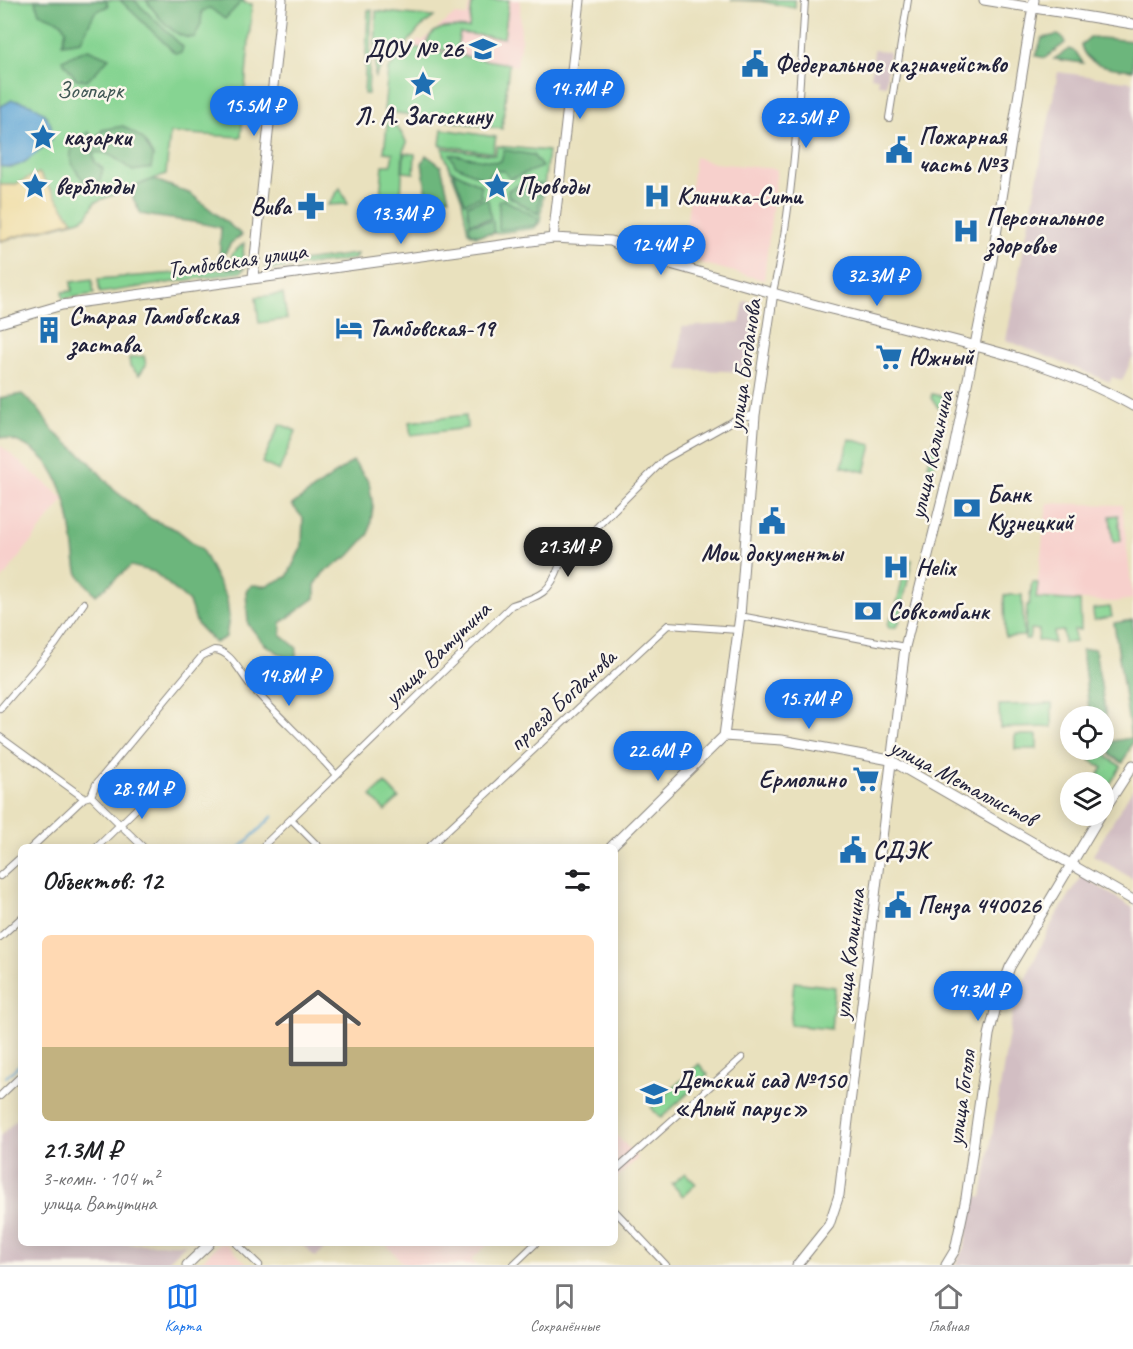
<!DOCTYPE html>
<html lang="ru">
<meta charset="utf-8">
<style>
body{margin:0;font-family:Caveat,sans-serif;background:#f6f6f6;color:#202124;height:100vh;display:flex;flex-direction:column;font-size:22px;white-space:nowrap}
*{box-sizing:border-box;margin:0}
p{font-size:20px;color:#757577}
.icon{flex:none;width:33px;height:33px;fill:none;stroke:currentColor;stroke-width:2;stroke-linecap:round;stroke-linejoin:round}
.map{position:relative;flex:1;overflow:hidden}
.side{position:absolute;left:18px;top:844px;width:600px;height:402px;display:flex;flex-direction:column;background:#fff;border-radius:9px;box-shadow:0 3px 15px #0003}
.side>*{flex:none}
.fabs{position:absolute;left:1060px;top:706px;display:grid;gap:12px}
.fabs a{display:grid;place-items:center;width:54px;height:54px;border-radius:50%;background:#fff;box-shadow:0 3px 15px #0003;font-size:30px}
.price{position:absolute;translate:-50% -51px;padding:0 14px;border-radius:21px;background:#1a73e8;color:#fff;font-size:20px;line-height:39px;filter:drop-shadow(0 2px 3px #0008)}
.price::after{content:'';position:absolute;left:50%;top:36px;width:18px;height:14px;margin-left:-9px;background:inherit;clip-path:polygon(0 0,100% 0,50% 100%)}
.price.selected{background:#222;color:#fff}
ul{padding:0;list-style:none}
li{display:grid;align-content:center;gap:12px;height:318px;padding:0 24px}
li span{display:grid;place-items:center;height:186px;border-radius:9px;color:#555}
li>.icon{margin-inline-start:auto}
span .icon{width:108px;height:108px;fill:#fffc;stroke-width:1}
li b{font-size:26px}
h2{display:flex;justify-content:space-between;align-items:center;height:72px;padding:0 24px;font-size:26px}
.menu{display:flex;justify-content:space-around;align-items:center;height:84px;border-top:2px solid #e0e0e0;background:#fff;font-size:16px;color:#757577}
.menu a{display:grid;justify-items:center;gap:3px}
.menu .selected{color:#1a73e8}
.map>svg:first-child{display:block}
.built{fill:#f7d0cc}
.industrial{fill:#d2bec3}
.green{fill:#86d492;stroke:#547b66;stroke-width:1.5}
.forest{fill:#6cb67c;stroke:#476c5c;stroke-width:1.5}
.sand{fill:#eeda9e;stroke:#887e6c;stroke-width:1.5}
.water{fill:#5ea6d5;stroke:#406488;stroke-width:1.5}
.lines{fill:none;stroke-linecap:round;stroke-linejoin:round}
.stream{stroke:#5ea6d5;stroke-width:2}
.street-casing{stroke:#86827c;stroke-width:8}
.secondary-casing{stroke:#86827c;stroke-width:11}
.primary-casing{stroke:#86827c;stroke-width:11}
.street{stroke:#fff;stroke-width:6}
.secondary{stroke:#fff;stroke-width:9}
.primary{stroke:#fff;stroke-width:9}
.labels{text-anchor:middle;dominant-baseline:central;stroke-width:5;stroke-linejoin:round;paint-order:stroke}
.poi-label{font-size:24px;font-weight:bold;fill:#22223b;stroke:#fbf7ec;text-anchor:start}
.park-label{font-size:24px;fill:#405755;stroke:#fbf7ec}
.street-label{font-size:24px;fill:#22223b;stroke:#fbf7ec}
</style>
<div class="map">
<svg width="1133" height="1265" viewBox="0 0 1133 1265">
<rect width="100%" height="100%" fill="#fbf7ec"/>
<filter id="ink" filterUnits="userSpaceOnUse"><feTurbulence type="fractalNoise" baseFrequency=".0167" numOctaves="2"/><feDisplacementMap in="SourceGraphic" scale="12" xChannelSelector="R" yChannelSelector="G"/><feConvolveMatrix kernelMatrix="1 2 1 2 8 2 1 2 1" color-interpolation-filters="sRGB"/></filter>
<filter id="wash" filterUnits="userSpaceOnUse"><feTurbulence type="fractalNoise" baseFrequency=".008" numOctaves="4" result="noise"/><feDisplacementMap in="SourceGraphic" scale="24" xChannelSelector="R" yChannelSelector="G"/><feGaussianBlur stdDeviation="1.35" result="paint"/><feColorMatrix in="noise" values="0 0 0 0 0 0 0 0 0 0 0 0 0 0 0 0 0 1.4 0 .05"/><feComposite in="paint" operator="in"/></filter>
<g filter="url(#wash)">
<rect width="100%" height="100%" fill="#e9e1be"/>
<path class="built" d="M 474,0 L 520,0 L 521,39 L 517,66 L 416,47 L 417,40 L 422,41 L 454,15 L 467,16 L 470,3 Z
M 695,157 L 714,163 L 777,169 L 764,280 L 682,258 Z
M 0,445 L 64,499 L 0,582 Z
M 1047,503 L 1122,505 L 1133,599 L 1114,602 L 1036,597 Z
M 615,1134 L 638,1158 L 615,1180 Z
M 219,1244 L 227,1244 L 248,1265 L 197,1265 Z
M 386,1244 L 488,1244 L 471,1260 L 476,1265 L 404,1265 Z"/>
<path class="industrial" d="M 874,50 L 889,52 L 886,85 L 878,84 L 878,78 L 871,77 Z
M 1058,72 L 1133,82 L 1133,357 L 1122,381 L 1112,377 L 1110,382 L 1006,340 Z
M 744,301 L 757,303 L 747,372 L 678,369 L 682,327 L 740,323 Z
M 1133,788 L 1133,879 L 1093,855 Z
M 1082,876 L 1133,908 L 1133,1265 L 955,1265 L 965,1245 L 973,1195 L 982,1197 L 1014,1002 L 1054,919 Z
M 21,1115 L 21,1244 L 186,1244 L 164,1265 L 0,1265 L 0,1136 Z
M 302,1244 L 330,1244 L 315,1257 Z"/>
<path class="green" d="M 0,0 L 244,0 L 244,3 L 252,4 L 241,137 L 170,133 L 166,174 L 95,202 L 87,216 L 80,220 L 0,241 Z
M 479,0 L 509,0 L 504,38 L 460,33 L 456,52 L 426,47 C 430,23 452,27 469,28 L 472,4 Z
M 731,0 L 795,0 L 795,8 L 760,1 Z
M 368,10 L 372,10 L 368,94 L 364,94 Z
M 376,11 L 434,17 L 420,28 L 398,54 L 382,65 L 375,77 Z
M 412,47 L 509,64 L 502,129 L 384,111 L 388,69 Z
M 388,118 L 400,131 L 407,143 L 403,151 L 401,199 L 380,198 L 383,165 L 391,165 L 393,153 L 384,152 Z
M 442,129 L 496,137 L 493,153 L 440,145 Z
M 497,146 L 548,151 L 540,222 L 535,228 L 475,236 L 468,232 L 462,200 L 442,148 L 495,155 Z
M 404,153 L 415,154 L 414,173 L 403,172 Z
M 340,188 L 348,204 L 328,205 Z
M 244,243 L 242,266 L 227,268 L 233,253 Z
M 357,254 L 355,259 L 266,270 L 265,266 Z
M 245,268 L 241,272 L 100,293 L 98,279 Z
M 92,279 L 94,294 L 63,299 L 62,292 L 72,291 L 71,282 Z
M 283,294 L 287,319 L 259,323 L 256,297 Z
M 144,356 L 146,365 L 139,375 L 130,366 L 129,358 Z
M 932,394 L 945,397 L 948,403 L 934,466 L 928,465 L 941,411 L 931,398 Z
M 466,415 L 467,428 L 411,435 L 409,422 Z
M 280,424 L 296,431 L 279,471 L 262,463 Z
M 849,439 L 872,445 L 865,472 L 842,466 Z
M 1118,515 L 1121,541 L 1113,542 L 1110,516 Z
M 907,559 L 912,560 L 899,623 L 896,627 L 889,628 L 887,624 L 895,612 Z
M 1032,582 L 1038,583 L 1036,598 L 1080,601 L 1081,630 L 1074,630 L 1075,642 L 1064,643 L 1063,631 L 1054,632 L 1054,643 L 1038,640 L 1039,630 L 1031,629 L 1029,639 L 1025,639 L 1027,605 L 1029,605 Z
M 1004,595 L 1022,595 L 1024,636 L 1005,637 Z
M 1110,607 L 1112,617 L 1094,620 L 1093,609 Z
M 1052,704 L 1052,727 L 1000,728 L 999,705 Z
M 1015,735 L 1037,735 L 1037,749 L 1015,749 Z
M 1104,748 L 1108,758 L 1121,766 L 1104,794 L 1104,783 L 1093,783 L 1103,768 L 1090,760 L 1096,750 Z
M 385,783 L 399,798 L 385,811 L 371,796 Z
M 794,982 L 835,987 L 831,1029 L 790,1025 Z
M 699,1064 L 708,1075 L 661,1118 L 651,1108 Z
M 685,1173 L 696,1184 L 683,1196 L 672,1184 Z"/>
<path class="forest" d="M 35,0 L 106,0 L 108,6 L 95,12 L 81,41 L 62,44 L 66,30 L 61,22 L 39,13 Z
M 120,0 L 134,0 L 183,47 L 181,53 L 175,53 Z
M 146,0 L 242,0 L 242,1 L 225,19 L 210,8 L 202,11 L 201,24 L 195,37 C 176,42 156,14 146,0 Z
M 1058,35 L 1064,39 L 1065,43 L 1045,58 L 1036,56 L 1042,38 Z
M 1090,37 L 1133,41 L 1133,70 C 1114,68 1086,68 1081,45 Z
M 88,49 L 109,58 L 88,80 L 76,79 L 62,60 Z
M 1069,49 L 1076,52 L 1083,63 L 1054,59 Z
M 123,126 L 143,139 L 153,156 L 151,168 L 133,171 C 119,162 110,150 93,153 L 95,162 L 103,169 L 99,182 L 86,184 C 69,162 61,152 88,132 L 95,140 L 102,130 Z
M 504,150 L 533,155 L 542,167 L 510,179 L 504,171 L 495,171 L 484,179 L 455,165 L 450,154 L 496,162 L 501,161 Z
M 426,155 L 441,166 L 449,198 L 428,201 L 422,163 Z
M 453,171 L 482,186 L 480,194 L 483,196 L 465,203 Z
M 153,179 L 191,194 L 242,235 L 231,243 L 219,263 L 221,228 C 195,220 168,220 141,214 L 133,198 L 134,187 Z
M 529,180 L 533,184 L 541,184 L 538,214 L 508,196 L 508,190 Z
M 485,199 L 488,200 L 491,219 L 470,223 L 467,205 Z
M 503,199 L 538,218 L 537,225 L 499,230 L 499,202 Z
M 493,221 L 494,233 L 479,235 L 470,232 L 469,224 Z
M 22,394 L 38,409 L 55,433 L 88,460 L 114,490 L 151,519 L 177,530 L 202,550 L 227,599 L 229,617 L 226,637 L 215,643 L 197,624 L 189,602 L 154,572 L 131,566 L 96,595 C 91,589 82,581 78,574 C 75,565 75,551 73,541 C 66,492 56,447 0,437 L 0,398 Z
M 353,461 L 369,482 L 373,507 L 369,534 L 349,556 L 324,572 L 315,585 L 315,598 L 281,623 L 281,635 L 297,648 L 295,663 L 264,644 L 248,624 L 246,591 L 252,585 L 265,586 L 287,577 L 302,546 L 303,518 L 292,505 Z
M 1133,620 L 1133,741 L 1123,763 L 1111,756 L 1109,751 L 1113,741 L 1131,738 L 1114,623 Z
M 1095,649 L 1110,740 L 1107,746 L 1104,744 L 1104,717 L 1090,717 L 1082,650 Z"/>
<path class="sand" d="M 39,173 L 73,221 L 0,241 L 0,185 L 14,185 Z"/>
<path class="water" d="M 12,100 C 35,103 54,113 52,139 C 38,151 20,173 0,166 L 0,107 Z"/>
<g class="lines">
<path class="stream" d="M 240,848 L 273,816
M 6,1077 L 21,1063"/>
</g>
</g>
<g filter="url(#ink)">
<g class="lines">
<defs>
<path id="street" d="M 889,118 L 908,0
M 773,292 C 795,197 799,97 805,0
M 740,616 L 905,647
M 0,709 L 55,645 L 84,603
M 0,737 L 84,798
M 91,796 L 144,848
M 291,819 L 320,848
M 31,848 L 84,798 L 91,796 L 96,784 L 202,656 L 214,650 C 231,650 241,675 252,687 C 279,718 310,744 336,775
M 96,848 L 171,775
M 261,848 L 512,605 C 541,596 550,593 560,564 L 665,459 L 740,417 L 755,415
M 428,848 L 668,625 L 738,630
M 0,876 L 21,857
M 0,937 L 21,918
M 0,1096 L 21,1076
M 615,1171 L 742,1058
M 615,1211 L 666,1265
M 237,1244 L 259,1265
M 513,1265 L 535,1244"/>
<path id="secondary" d="M 553,238 L 580,0
M 253,277 L 282,0
M 0,323 L 62,305 L 553,238 L 611,241 L 636,254 L 663,262 C 722,278 780,296 839,311 C 938,338 1043,355 1133,406
M 724,736 L 782,740 L 890,760 L 1133,900
M 724,736 L 740,616 L 755,415 L 773,292
M 1104,810 L 1133,765
M 610,848 L 724,736
M 187,1265 L 209,1244
M 946,1265 L 955,1250 L 966,1198 L 989,1035 L 998,999 L 1010,967 L 1100,816"/>
<path id="primary" d="M 984,0 L 1133,24
M 797,1265 L 829,1225 L 839,1195 L 905,647 L 951,463 L 991,266 L 1034,0"/>
</defs>
<use href="#street" class="street-casing"/>
<use href="#secondary" class="secondary-casing"/>
<use href="#primary" class="primary-casing"/>
<use href="#street" class="street"/>
<use href="#secondary" class="secondary"/>
<use href="#primary" class="primary"/>
</g>
</g>
<defs>
<symbol id="school-bare" viewBox="-9 -9 18 18"><path d="M0-5L7-2L0 1L-7-2ZM-4 1L0 2.5L4 1V4Q0 6-4 4Z" fill="#1f6fb2" stroke="#fbf7ec" stroke-width="2.5" paint-order="stroke"/></symbol>
<symbol id="civic-bare" viewBox="-9 -9 18 18"><path d="M-.6-6.5H3V-4.5H.6V-3L4-1V1h2V6H-6V1h2V-1L-.6-3ZM-1.2 2.5V6h2.4V2.5Z" fill="#1f6fb2" stroke="#fbf7ec" stroke-width="2.5" paint-order="stroke"/></symbol>
<symbol id="sight-bare" viewBox="-9 -9 18 18"><path d="M0-6L1.8-2.2L6-1.7L2.9 1.2L3.7 5.4L0 3.3L-3.7 5.4L-2.9 1.2L-6-1.7L-1.8-2.2Z" fill="#1f6fb2" stroke="#fbf7ec" stroke-width="2.5" paint-order="stroke"/></symbol>
<symbol id="hospital-bare" viewBox="-9 -9 18 18"><path d="M-5-5h3v3.5h4V-5h3V5h-3V1.5h-4V5h-3Z" fill="#1f6fb2" stroke="#fbf7ec" stroke-width="2.5" paint-order="stroke"/></symbol>
<symbol id="pharmacy-bare" viewBox="-9 -9 18 18"><path d="M-2-6h4v4h4v4h-4v4h-4v-4h-4v-4h4Z" fill="#1f6fb2" stroke="#fbf7ec" stroke-width="2.5" paint-order="stroke"/></symbol>
<symbol id="hotel-bare" viewBox="-9 -9 18 18"><path d="M-6-4.5h1.5V1H6V5H4.5V3h-9V5H-6ZM-4 0a1.8 1.8 0 1 1 3.6 0ZM.5 0V-2.5h3Q6-2.5 6 0Z" fill="#1f6fb2" stroke="#fbf7ec" stroke-width="2.5" paint-order="stroke"/></symbol>
<symbol id="building-bare" viewBox="-9 -9 18 18"><path d="M-4-6H4V6H1V3H-1V6H-4ZM-2.5-4.3h1.7v1.8h-1.7ZM.8-4.3h1.7v1.8H.8ZM-2.5-1h1.7V.8h-1.7ZM.8-1h1.7V.8H.8Z" fill="#1f6fb2" stroke="#fbf7ec" stroke-width="2.5" paint-order="stroke"/></symbol>
<symbol id="supermarket-bare" viewBox="-9 -9 18 18"><path d="M-6-5.5h2.5l.6 2H6L4.5 2H-2.5L-4.4-4H-6ZM-1.5 3.2a1.3 1.3 0 1 0 .1 0ZM3 3.2a1.3 1.3 0 1 0 .1 0Z" fill="#1f6fb2" stroke="#fbf7ec" stroke-width="2.5" paint-order="stroke"/></symbol>
<symbol id="bank-bare" viewBox="-9 -9 18 18"><path d="M-6-4H6V4H-6ZM0-2.3a2.3 2.3 0 1 0 0 4.6a2.3 2.3 0 1 0 0-4.6Z" fill="#1f6fb2" stroke="#fbf7ec" stroke-width="2.5" paint-order="stroke"/></symbol>
</defs>
<g fill-rule="evenodd">
<use href="#school-bare" x="464" y="30" width="38" height="38"/>
<use href="#civic-bare" x="736" y="45" width="38" height="38"/>
<use href="#sight-bare" x="404" y="65" width="38" height="38"/>
<use href="#sight-bare" x="24" y="118" width="38" height="38"/>
<use href="#civic-bare" x="880" y="131" width="38" height="38"/>
<use href="#sight-bare" x="16" y="167" width="38" height="38"/>
<use href="#sight-bare" x="478" y="167" width="38" height="38"/>
<use href="#hospital-bare" x="638" y="177" width="38" height="38"/>
<use href="#pharmacy-bare" x="292" y="187" width="38" height="38"/>
<use href="#hospital-bare" x="947" y="212" width="38" height="38"/>
<use href="#hotel-bare" x="330" y="309" width="38" height="38"/>
<use href="#building-bare" x="30" y="311" width="38" height="38"/>
<use href="#supermarket-bare" x="870" y="338" width="38" height="38"/>
<use href="#bank-bare" x="948" y="489" width="38" height="38"/>
<use href="#civic-bare" x="753" y="502" width="38" height="38"/>
<use href="#hospital-bare" x="877" y="548" width="38" height="38"/>
<use href="#bank-bare" x="849" y="592" width="38" height="38"/>
<use href="#supermarket-bare" x="847" y="760" width="38" height="38"/>
<use href="#civic-bare" x="834" y="831" width="38" height="38"/>
<use href="#civic-bare" x="879" y="886" width="38" height="38"/>
<use href="#school-bare" x="635" y="1075" width="38" height="38"/>
</g>
<g class="labels">
<g class="poi-label">
<text x="463" y="49" text-anchor="end">ДОУ № 26</text>
<text x="775" y="64">Федеральное казначейство</text>
<text x="423" y="116" text-anchor="middle">Л. А. Загоскину</text>
<text x="919" y="136">Пожарная<tspan x="919" dy="28">часть №3</tspan></text>
<text x="63" y="137">казарки</text>
<text x="55" y="186">верблюды</text>
<text x="517" y="186">Проводы</text>
<text x="677" y="196">Клиника-Сити</text>
<text x="291" y="206" text-anchor="end">Вива</text>
<text x="986" y="217">Персональное<tspan x="986" dy="28">здоровье</tspan></text>
<text x="69" y="316">Старая Тамбовская<tspan x="69" dy="28">застава</tspan></text>
<text x="369" y="328">Тамбовская-19</text>
<text x="909" y="357">Южный</text>
<text x="987" y="494">Банк<tspan x="987" dy="28">Кузнецкий</tspan></text>
<text x="772" y="553" text-anchor="middle">Мои документы</text>
<text x="916" y="567">Helix</text>
<text x="888" y="611">Совкомбанк</text>
<text x="846" y="779" text-anchor="end">Ермолино</text>
<text x="873" y="850">СДЭК</text>
<text x="918" y="905">Пенза 440026</text>
<text x="674" y="1080">Детский сад №150<tspan x="674" dy="28">«Алый парус»</tspan></text>
</g>
<g class="park-label">
<text x="90" y="90">Зоопарк</text>
</g>
<g class="street-label">
<text transform="translate(237 260) rotate(-8)">Тамбовская улица</text>
<text transform="translate(744 365) rotate(-82)">улица Богданова</text>
<text transform="translate(931 455) rotate(-77)">улица Калинина</text>
<text transform="translate(437 653) rotate(-44)">улица Ватутина</text>
<text transform="translate(562 700) rotate(-43)">проезд Богданова</text>
<text transform="translate(963 782) rotate(28)">улица Металлистов</text>
<text transform="translate(849 954) rotate(-83)">улица Калинина</text>
<text transform="translate(961 1098) rotate(-82)">улица Гоголя</text>
</g>
</g>
</svg>
<div class="fabs">
<a><svg class="icon" aria-label="locate" viewBox="0 0 24 24"><circle cx="12" cy="12" r="6"/><path d="M12 2v4M12 18v4M2 12h4M18 12h4"/></svg></a>
<a><svg class="icon" aria-label="layers" viewBox="0 0 24 24"><path d="M12 4l9 5-9 5-9-5zM3 14l9 5 9-5"/></svg></a>
</div>
<b class="price" style="left:580px;top:120px">14.7M ₽</b>
<b class="price" style="left:254px;top:137px">15.5M ₽</b>
<b class="price" style="left:806px;top:149px">22.5M ₽</b>
<b class="price" style="left:401px;top:245px">13.3M ₽</b>
<b class="price" style="left:661px;top:276px">12.4M ₽</b>
<b class="price" style="left:877px;top:307px">32.3M ₽</b>
<b class="price selected" style="left:568px;top:578px">21.3M ₽</b>
<b class="price" style="left:289px;top:707px">14.8M ₽</b>
<b class="price" style="left:809px;top:730px">15.7M ₽</b>
<b class="price" style="left:658px;top:782px">22.6M ₽</b>
<b class="price" style="left:142px;top:820px">28.9M ₽</b>
<b class="price" style="left:978px;top:1022px">14.3M ₽</b>
<section class="side">
<h2>Объектов: 12<svg class="icon" aria-label="filters" viewBox="0 0 24 24"><path d="M4 7h16M4 17h16"/><circle cx="9" cy="7" r="2"/><circle cx="15" cy="17" r="2"/></svg></h2>
<ul>
<li><span style="background:linear-gradient(#ffd9b3 60%,#c2b280 0)"><svg class="icon" aria-label="home" viewBox="0 0 24 24"><path d="M3 11l9-7 9 7M6 9v11h12V9"/></svg></span><div><b>21.3M ₽</b><p>3-комн. · 104 m²</p><p>улица Ватутина</p></div></li>
</ul>
</section>
</div>
<nav class="menu">
<a class="selected"><svg class="icon" aria-label="map" viewBox="0 0 24 24"><path d="M3 6l6-2 6 2 6-2v14l-6 2-6-2-6 2zM9 4v14M15 6v14"/></svg>Карта</a>
<a><svg class="icon" aria-label="saved" viewBox="0 0 24 24"><path d="M7 4h10v16l-5-4-5 4z"/></svg>Сохранённые</a>
<a><svg class="icon" aria-label="home" viewBox="0 0 24 24"><path d="M3 11l9-7 9 7M6 9v11h12V9"/></svg>Главная</a>
</nav>
